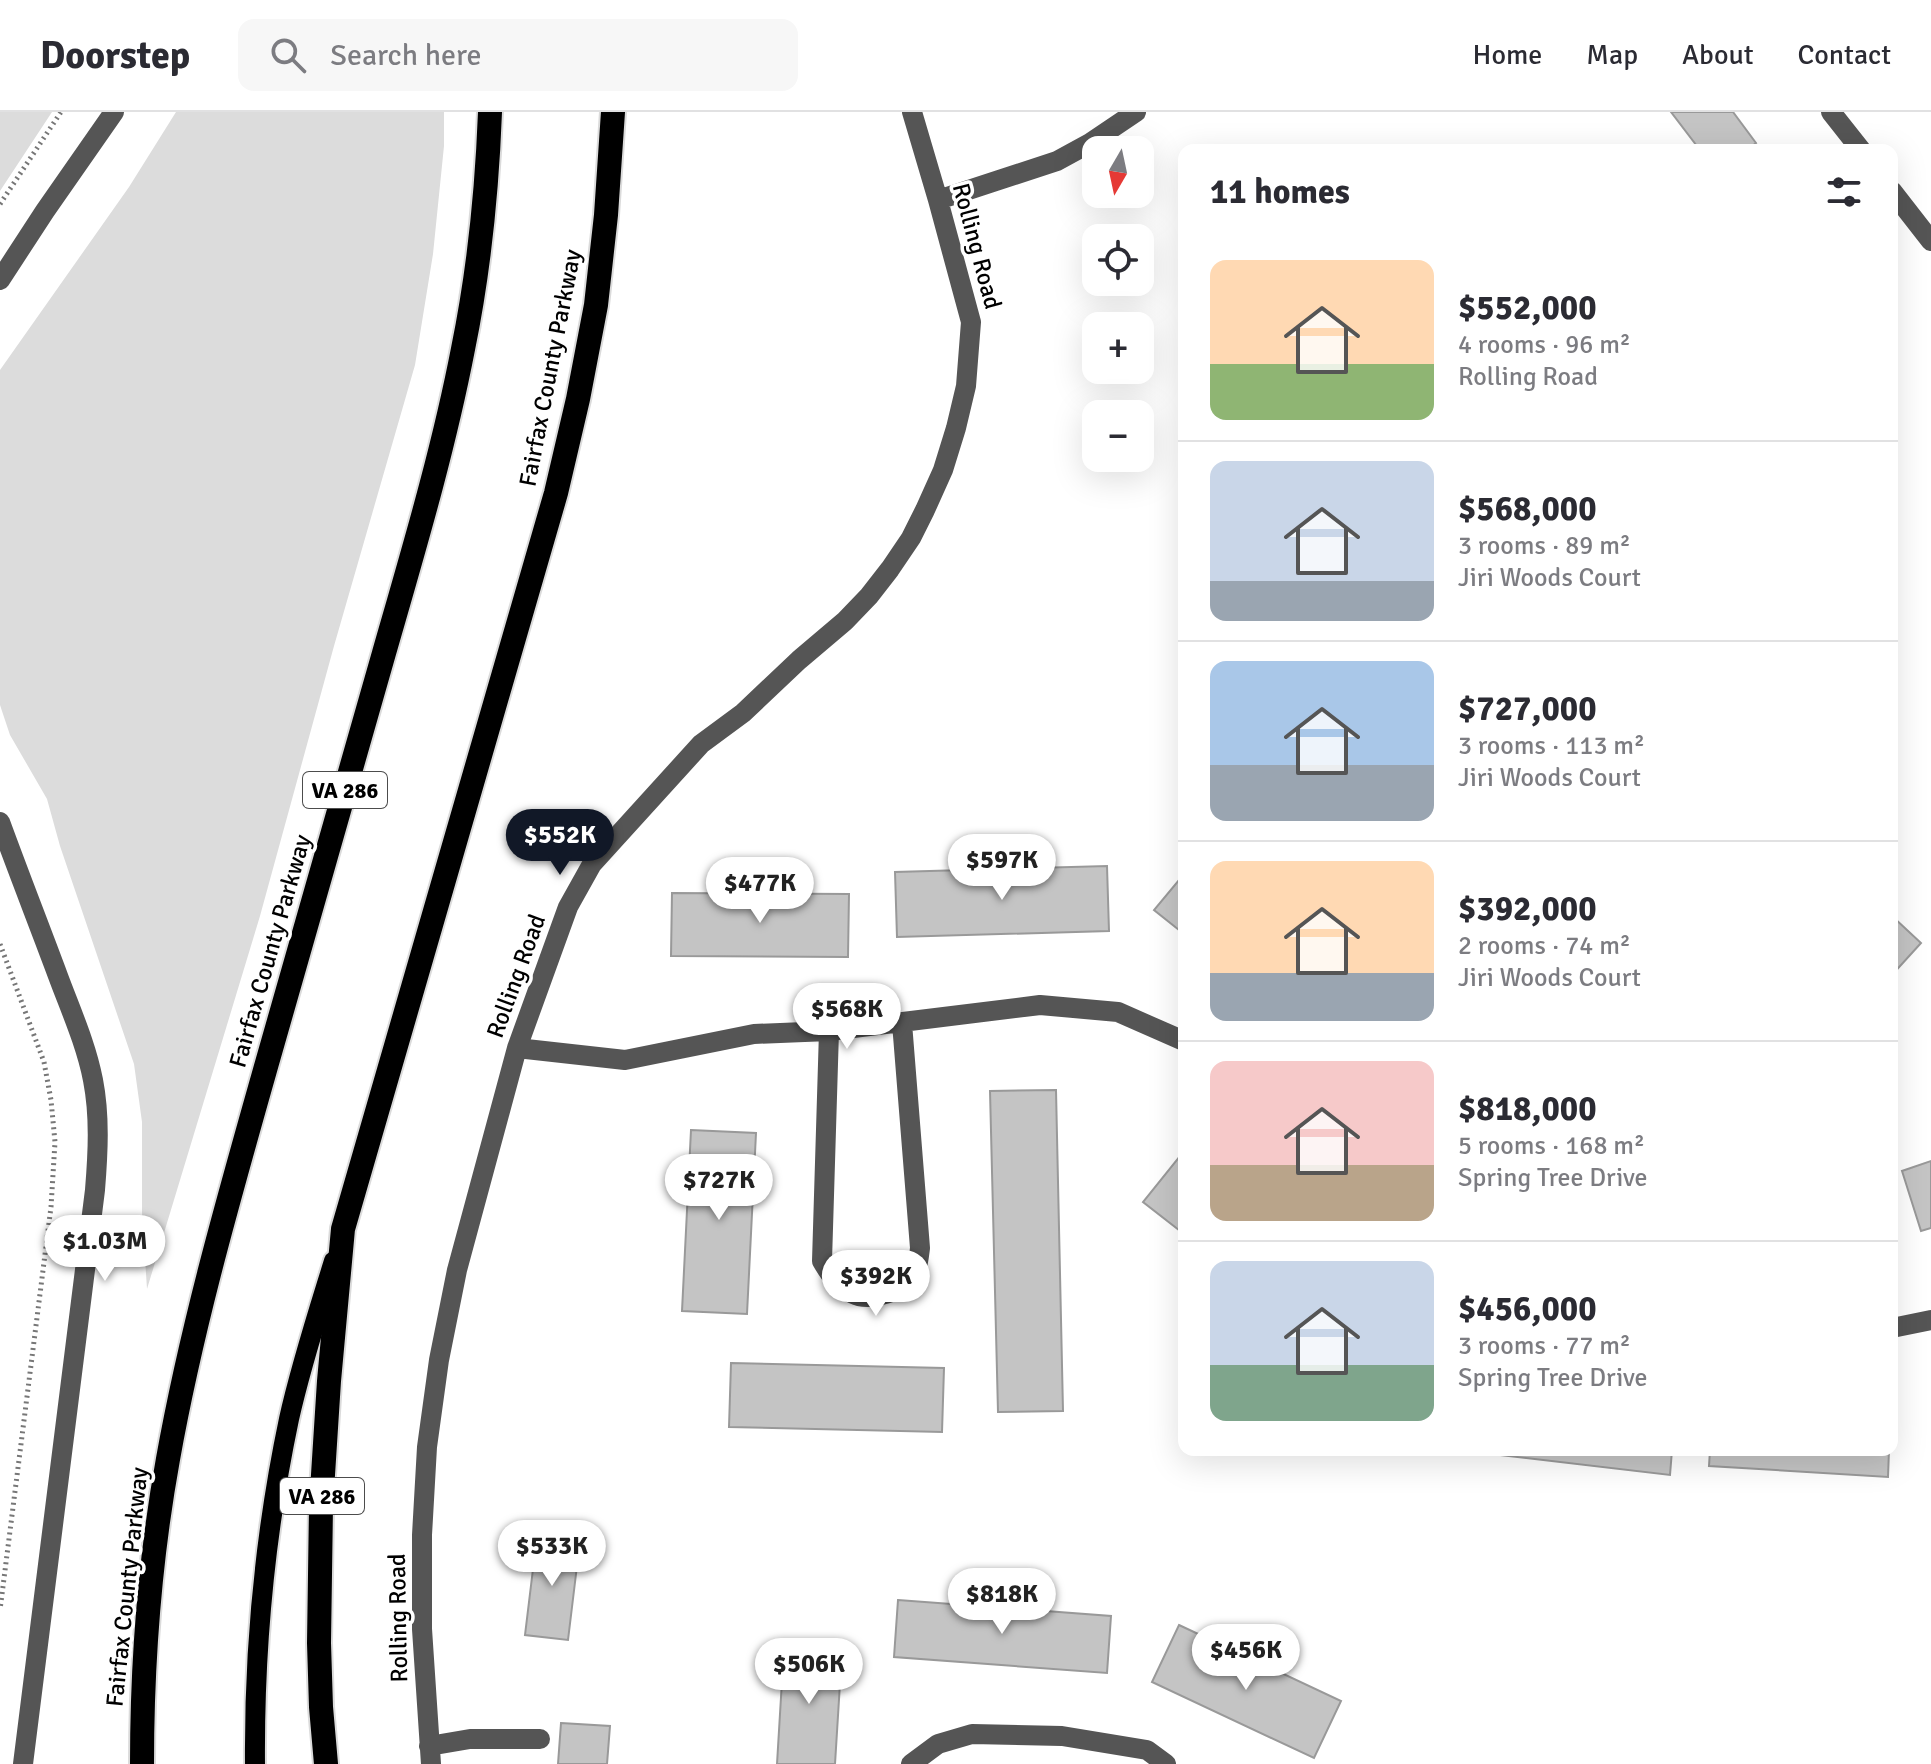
<!DOCTYPE html>
<meta charset="utf-8">
<style>
body{margin:0;font-family:Signika,sans-serif;background:#f7f7f7;color:#2b2b33;height:100vh;display:flex;flex-direction:column;font-size:30px;white-space:nowrap}
*{box-sizing:border-box;margin:0}
p{font-size:26px;color:#7c7c81}
.icon{flex:none;width:44px;height:44px;fill:none;stroke:currentColor;stroke-width:2;stroke-linecap:round;stroke-linejoin:round}
.map{position:relative;flex:1;overflow:hidden}
.drawer{position:absolute;left:1178px;top:32px;width:720px;height:1312px;display:flex;flex-direction:column;background:#fff;border-radius:16px;box-shadow:0 8px 32px #0002}
.drawer>*{flex:none}
.needle{width:52px;rotate:189deg}
.tools{position:absolute;left:1082px;top:24px;display:grid;gap:16px}
.tools a{display:grid;place-items:center;width:72px;height:72px;border-radius:16px;background:#fff;box-shadow:0 8px 32px #0002;font-size:40px}
.price{position:absolute;translate:-50% -68px;padding:0 18px;border-radius:28px;background:#fff;color:#222;font-size:26px;line-height:52px;filter:drop-shadow(0 2px 4px #0008)}
.price::after{content:'';position:absolute;left:50%;top:48px;width:24px;height:18px;margin-left:-12px;background:inherit;clip-path:polygon(0 0,100% 0,50% 100%)}
.price.active{background:#111827;color:#fff}
ul{padding:0;list-style:none}
li{display:flex;align-items:center;gap:24px;height:200px;padding:0 32px}
li+li{border-top:2px solid #e1e1e2}
li span{display:grid;place-items:center;flex:none;width:224px;height:160px;border-radius:16px;color:#555}
li>.icon{margin-inline-start:auto}
span .icon{width:96px;height:96px;fill:#fffc;stroke-width:1}
li b{font-size:34px}
h2{display:flex;justify-content:space-between;align-items:center;height:96px;padding:0 32px;font-size:34px}
header{display:flex;align-items:center;gap:48px;box-sizing:border-box;height:112px;padding:0 40px;background:#fff;border-bottom:2px solid #e1e1e2}
header strong{font-size:38px}
nav{display:flex;gap:44px;margin-inline-start:auto;font-size:28px}
.search{width:560px;height:72px;background:#f7f7f7;display:flex;align-items:center;gap:20px;box-sizing:border-box;padding:0 28px;border-radius:16px;color:#7c7c81;font-size:30px}
.map>svg:first-child{display:block}
.green{fill:#dcdcdc}
.building{fill:#c4c4c4;stroke:#999;stroke-width:2}
.lines{fill:none;stroke-linecap:round;stroke-linejoin:round}
.major-casing{stroke:#dbdbdb;stroke-width:24}
.highway-casing{stroke:#dbdbdb;stroke-width:28}
.path{stroke:#777;stroke-width:5;stroke-dasharray:2 4;stroke-linecap:butt}
.minor{stroke:#555;stroke-width:20}
.major{stroke:#000;stroke-width:20}
.highway{stroke:#000;stroke-width:24}
.labels{text-anchor:middle;dominant-baseline:central;stroke-width:7;stroke-linejoin:round;paint-order:stroke}
.shield{fill:#fff;stroke:#4c4c4c;stroke-width:2}
.shield-label{font-size:22px;font-weight:bold;fill:#000}
.street-label{font-size:24px;fill:#000;stroke:#fff}
</style>
<header>
<strong>Doorstep</strong>
<div class="search"><svg class="icon" aria-label="search" viewBox="0 0 24 24"><circle cx="10" cy="10" r="6"/><path d="M15 15l6 6"/></svg>Search here</div>
<nav><a>Home</a><a>Map</a><a>About</a><a>Contact</a></nav>
</header>
<div class="map">
<svg width="1931" height="1652" viewBox="0 0 1931 1652">
<rect width="100%" height="100%" fill="#fff"/>
<path class="green" d="M 0,0 L 52,0 L 0,79 Z
M 176,0 L 444,0 L 444,34 L 433,142 L 415,253 L 334,534 L 260,804 L 147,1177 L 142,1100 L 142,1010 L 134,952 L 60,734 L 47,687 L 10,623 L 0,593 L 0,258 L 129,75 Z"/>
<path class="building" d="M 1671,0 L 1733,0 L 1756,31 L 1747,38 L 1700,38 Z
M 1107,754 L 1109,819 L 897,825 L 895,760 Z
M 1184,762 L 1184,822 L 1154,798 Z
M 672,781 L 849,782 L 848,845 L 671,844 Z
M 1892,804 L 1921,831 L 1892,863 Z
M 1056,978 L 1063,1299 L 998,1300 L 990,979 Z
M 691,1018 L 756,1021 L 747,1202 L 682,1199 Z
M 1184,1039 L 1184,1122 L 1143,1090 Z
M 1931,1049 L 1931,1116 L 1921,1119 L 1902,1059 Z
M 731,1251 L 944,1256 L 942,1320 L 729,1315 Z
M 1457,1338 L 1672,1338 L 1670,1363 Z
M 1710,1338 L 1889,1338 L 1888,1365 L 1709,1354 Z
M 537,1424 L 580,1429 L 568,1528 L 525,1523 Z
M 898,1488 L 1111,1504 L 1107,1561 L 894,1545 Z
M 1179,1513 L 1341,1589 L 1314,1646 L 1152,1570 Z
M 784,1535 L 842,1539 L 835,1652 L 777,1652 Z
M 561,1611 L 610,1614 L 607,1652 L 558,1652 Z"/>
<g class="lines">
<defs>
<path id="major" d="M 255,1652 C 254,1536 265,1421 289,1307 C 301,1253 318,1201 334,1149"/>
<path id="highway" d="M 142,1652 C 142,1551 150,1446 168,1347 C 192,1213 230,1082 267,951 C 306,814 345,678 384,541 C 413,440 443,340 463,237 C 479,159 487,79 490,0
M 326,1652 L 321,1595 L 319,1531 L 321,1394 L 329,1269 L 343,1117 L 556,381 L 578,287 L 596,193 L 606,103 L 613,0"/>
</defs>
<use href="#major" class="major-casing"/>
<use href="#highway" class="highway-casing"/>
<path class="path" d="M 0,92 L 61,0
M 0,832 L 44,950 L 51,988 L 55,1030 L 51,1095 L 0,1498"/>
<path class="minor" d="M 1831,0 L 1861,38
M 1892,79 L 1931,129
M 938,88 L 1057,49 L 1090,31 L 1136,0
M 0,168 L 45,99 L 114,0
M 0,710 C 19,762 39,813 58,864 C 71,899 86,932 93,968 C 100,1004 98,1041 95,1078 L 23,1652
M 829,919 L 822,1149 C 830,1163 838,1174 853,1182 C 870,1191 906,1179 915,1161 C 918,1154 919,1144 920,1136 L 902,911
M 517,936 L 625,948 L 754,922 L 829,919 L 1040,893 L 1118,900 L 1184,929
M 1892,1216 L 1931,1208
M 429,1634 L 470,1627 L 540,1627
M 431,1652 L 422,1517 L 422,1423 L 427,1335 L 439,1248 L 457,1158 L 517,936 L 568,795 L 592,752 L 701,632 L 743,601 L 799,548 L 845,509 L 869,484 L 890,457 L 911,426 L 925,398 L 943,358 L 956,316 L 966,274 L 971,210 L 938,88 L 912,0
M 911,1652 L 938,1632 L 972,1622 L 1062,1624 L 1147,1638 L 1166,1652"/>
<use href="#major" class="major"/>
<use href="#highway" class="highway"/>
</g>
<g class="labels">
<g class="shield">
<rect x="303" y="660" width="84" height="36" rx="6"/>
<rect x="280" y="1366" width="84" height="36" rx="6"/>
</g>
<g class="shield-label">
<text x="345" y="678">VA 286</text>
<text x="322" y="1384">VA 286</text>
</g>
<g class="street-label">
<text transform="translate(977 134) rotate(75)">Rolling Road</text>
<text transform="translate(550 256) rotate(-79)">Fairfax County Parkway</text>
<text transform="translate(270 839) rotate(-74)">Fairfax County Parkway</text>
<text transform="translate(516 864) rotate(-70)">Rolling Road</text>
<text transform="translate(127 1475) rotate(-84)">Fairfax County Parkway</text>
<text transform="translate(398 1506) rotate(-91)">Rolling Road</text>
</g>
</g>
</svg>
<div class="tools">
<a><svg class="needle" viewBox="-14 -14 28 28"><path d="M0-13l5 13h-10z" fill="#e53935"/><path d="M0 13l5-13h-10z" fill="#7c7c81"/></svg></a>
<a><svg class="icon" aria-label="locate" viewBox="0 0 24 24"><circle cx="12" cy="12" r="6"/><path d="M12 2v4M12 18v4M2 12h4M18 12h4"/></svg></a>
<a>+</a>
<a>−</a>
</div>
<b class="price active" style="left:560px;top:765px">$552K</b>
<b class="price" style="left:1002px;top:790px">$597K</b>
<b class="price" style="left:760px;top:813px">$477K</b>
<b class="price" style="left:847px;top:939px">$568K</b>
<b class="price" style="left:719px;top:1110px">$727K</b>
<b class="price" style="left:105px;top:1171px">$1.03M</b>
<b class="price" style="left:876px;top:1206px">$392K</b>
<b class="price" style="left:552px;top:1476px">$533K</b>
<b class="price" style="left:1002px;top:1524px">$818K</b>
<b class="price" style="left:1246px;top:1580px">$456K</b>
<b class="price" style="left:809px;top:1594px">$506K</b>
<section class="drawer">
<h2>11 homes<svg class="icon" aria-label="filters" viewBox="0 0 24 24"><path d="M4 7h16M4 17h16"/><circle cx="9" cy="7" r="2"/><circle cx="15" cy="17" r="2"/></svg></h2>
<ul>
<li><span style="background:linear-gradient(#ffd9b3 65%,#8fb573 0)"><svg class="icon" aria-label="home" viewBox="0 0 24 24"><path d="M3 11l9-7 9 7M6 9v11h12V9"/></svg></span><div><b>$552,000</b><p>4 rooms · 96 m²</p><p>Rolling Road</p></div></li>
<li><span style="background:linear-gradient(#c9d6e8 75%,#9aa5b1 0)"><svg class="icon" aria-label="home" viewBox="0 0 24 24"><path d="M3 11l9-7 9 7M6 9v11h12V9"/></svg></span><div><b>$568,000</b><p>3 rooms · 89 m²</p><p>Jiri Woods Court</p></div></li>
<li><span style="background:linear-gradient(#a9c7e8 65%,#9aa5b1 0)"><svg class="icon" aria-label="home" viewBox="0 0 24 24"><path d="M3 11l9-7 9 7M6 9v11h12V9"/></svg></span><div><b>$727,000</b><p>3 rooms · 113 m²</p><p>Jiri Woods Court</p></div></li>
<li><span style="background:linear-gradient(#ffd9b3 70%,#9aa5b1 0)"><svg class="icon" aria-label="home" viewBox="0 0 24 24"><path d="M3 11l9-7 9 7M6 9v11h12V9"/></svg></span><div><b>$392,000</b><p>2 rooms · 74 m²</p><p>Jiri Woods Court</p></div></li>
<li><span style="background:linear-gradient(#f6c9c9 65%,#b9a48a 0)"><svg class="icon" aria-label="home" viewBox="0 0 24 24"><path d="M3 11l9-7 9 7M6 9v11h12V9"/></svg></span><div><b>$818,000</b><p>5 rooms · 168 m²</p><p>Spring Tree Drive</p></div></li>
<li><span style="background:linear-gradient(#c9d6e8 65%,#7fa58c 0)"><svg class="icon" aria-label="home" viewBox="0 0 24 24"><path d="M3 11l9-7 9 7M6 9v11h12V9"/></svg></span><div><b>$456,000</b><p>3 rooms · 77 m²</p><p>Spring Tree Drive</p></div></li>
</ul>
</section>
</div>
